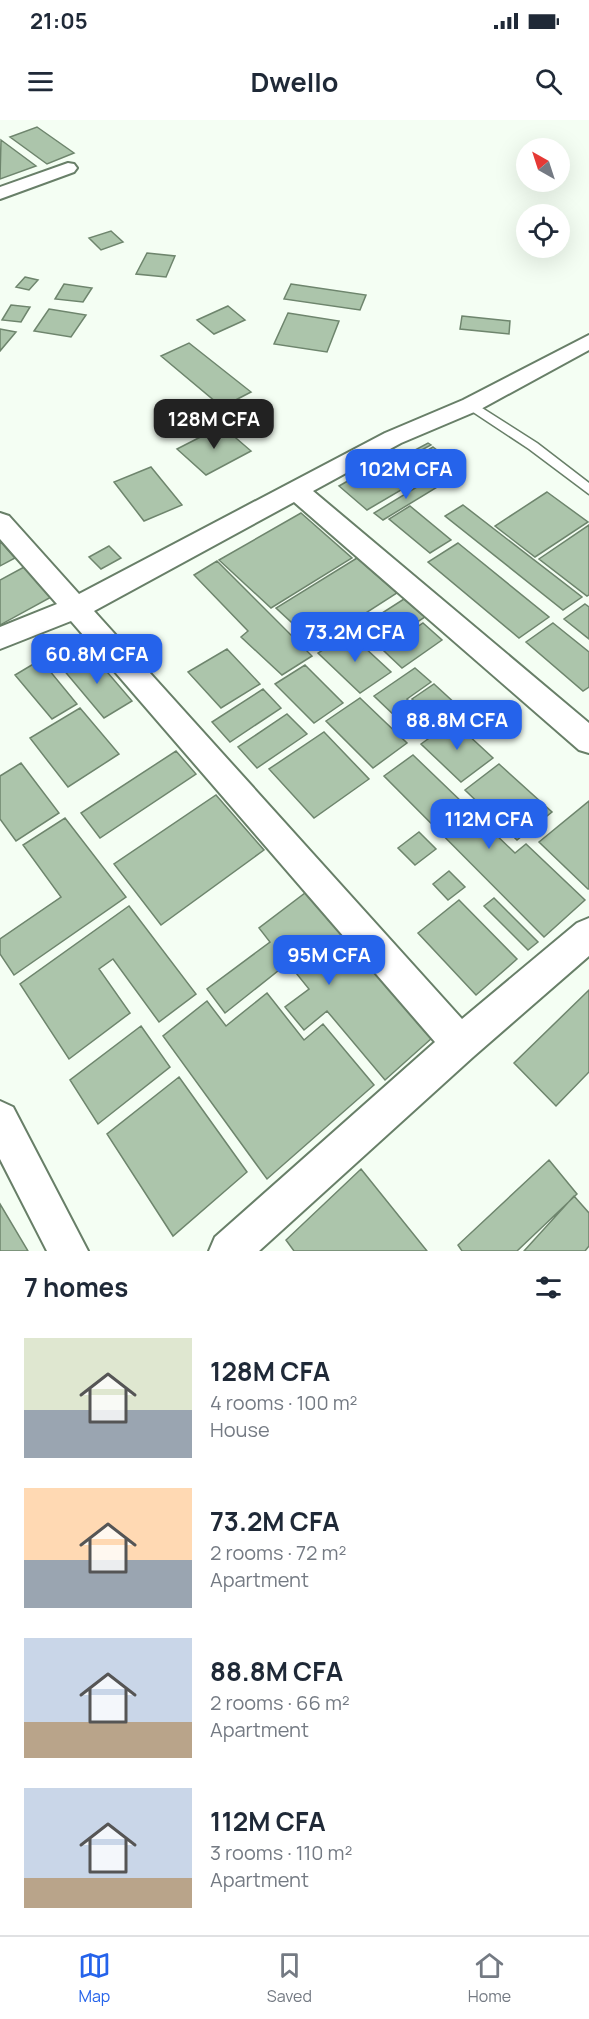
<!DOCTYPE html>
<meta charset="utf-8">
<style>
body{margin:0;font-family:Manrope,sans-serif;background:#f2f2f3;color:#1f2937;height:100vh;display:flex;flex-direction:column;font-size:22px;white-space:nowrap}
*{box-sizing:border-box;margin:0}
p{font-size:20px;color:#747a83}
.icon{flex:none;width:33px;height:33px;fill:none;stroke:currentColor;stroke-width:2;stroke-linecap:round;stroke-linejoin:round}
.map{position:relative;height:1131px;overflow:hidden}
.drawer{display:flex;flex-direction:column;background:#fff;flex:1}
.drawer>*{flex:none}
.needle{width:39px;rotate:321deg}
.controls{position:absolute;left:516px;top:18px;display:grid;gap:12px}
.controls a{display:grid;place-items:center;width:54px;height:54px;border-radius:50%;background:#fff;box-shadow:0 6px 24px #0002;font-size:30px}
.price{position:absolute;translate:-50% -51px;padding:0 14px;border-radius:12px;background:#2563eb;color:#fff;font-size:20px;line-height:39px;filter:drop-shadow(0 2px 3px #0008)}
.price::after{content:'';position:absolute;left:50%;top:36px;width:18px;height:14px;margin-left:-9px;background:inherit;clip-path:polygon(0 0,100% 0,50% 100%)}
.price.active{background:#222;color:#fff}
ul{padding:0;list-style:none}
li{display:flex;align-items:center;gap:18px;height:150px;padding:0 24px}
li span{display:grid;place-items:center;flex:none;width:168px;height:120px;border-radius:0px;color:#555}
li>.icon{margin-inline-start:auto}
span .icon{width:72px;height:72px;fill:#fffc;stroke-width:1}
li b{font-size:26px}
h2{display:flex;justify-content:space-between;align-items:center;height:72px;padding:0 24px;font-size:26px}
.status{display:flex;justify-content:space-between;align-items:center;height:42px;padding:0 30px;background:#fff;direction:ltr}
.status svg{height:16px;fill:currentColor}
header{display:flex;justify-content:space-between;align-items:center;height:78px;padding:0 24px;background:#fff;font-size:27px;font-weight:700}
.tabs{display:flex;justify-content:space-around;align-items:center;height:84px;border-top:2px solid #e0e1e3;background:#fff;font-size:16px;color:#747a83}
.tabs a{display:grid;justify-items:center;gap:3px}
.tabs .active{color:#2563eb}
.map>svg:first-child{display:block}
.building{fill:#acc5ab;stroke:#6e856d;stroke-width:1.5}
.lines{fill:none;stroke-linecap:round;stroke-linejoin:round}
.service-casing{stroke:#687f68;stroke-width:3}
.minor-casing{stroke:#687f68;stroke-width:4}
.service{fill:#fff;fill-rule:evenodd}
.minor{fill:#fff;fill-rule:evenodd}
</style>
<div class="status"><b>21:05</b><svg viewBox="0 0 49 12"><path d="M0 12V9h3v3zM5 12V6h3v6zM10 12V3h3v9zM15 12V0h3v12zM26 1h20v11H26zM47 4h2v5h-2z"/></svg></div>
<header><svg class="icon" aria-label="menu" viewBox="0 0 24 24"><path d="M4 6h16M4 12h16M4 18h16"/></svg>Dwello<svg class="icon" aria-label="search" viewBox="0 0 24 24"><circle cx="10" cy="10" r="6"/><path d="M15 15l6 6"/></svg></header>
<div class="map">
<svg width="589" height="1131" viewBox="0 0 589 1131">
<rect width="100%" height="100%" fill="#f4fef3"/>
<path class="building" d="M 37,7 L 74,33 L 47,44 L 10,17 Z
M 1,20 L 36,46 L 0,59 Z
M 111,111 L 123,122 L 101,130 L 89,118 Z
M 147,133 L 175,136 L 166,157 L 136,154 Z
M 25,157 L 38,160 L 29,170 L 16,167 Z
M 64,164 L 92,168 L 83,182 L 55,179 Z
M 291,164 L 366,175 L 360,190 L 284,179 Z
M 11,185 L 30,187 L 21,202 L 2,200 Z
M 228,186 L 245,200 L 214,214 L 197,200 Z
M 49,189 L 86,195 L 71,217 L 34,211 Z
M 288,193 L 339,201 L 327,232 L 274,224 Z
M 462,196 L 510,201 L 509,214 L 460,209 Z
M 0,209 L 16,212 L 0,231 Z
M 189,223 L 251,272 L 222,287 L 161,236 Z
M 222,306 L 251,331 L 206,355 L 177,329 Z
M 428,323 L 431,325 L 405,339 L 425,356 L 367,390 L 339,366 L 369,349 L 366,347 L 382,337 L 385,340 L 397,333 L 402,337 Z
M 433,327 L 454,343 L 433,354 L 413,339 Z
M 151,347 L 182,385 L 144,401 L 114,362 Z
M 430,359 L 439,366 L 383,400 L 374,393 Z
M 547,372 L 588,402 L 535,437 L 495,406 Z
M 463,385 L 582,477 L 563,490 L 445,396 Z
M 410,386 L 451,420 L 430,433 L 389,399 Z
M 301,393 L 352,438 L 271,488 L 219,440 Z
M 589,405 L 589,475 L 587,476 L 539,439 Z
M 0,421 L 15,438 L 0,446 Z
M 458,423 L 549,497 L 519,518 L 428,442 Z
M 109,426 L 121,438 L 101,449 L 89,437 Z
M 357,438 L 397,473 L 316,525 L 276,488 Z
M 217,441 L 312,536 L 282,555 L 241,517 L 248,511 L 194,455 Z
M 26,446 L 53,476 L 0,505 L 0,460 Z
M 404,479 L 425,497 L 378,528 L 357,509 Z
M 585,484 L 589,487 L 589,519 L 564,499 Z
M 423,503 L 442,520 L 402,548 L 383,530 Z
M 553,503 L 589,532 L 589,567 L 583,571 L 526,522 Z
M 349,513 L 391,552 L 360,573 L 318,533 Z
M 82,515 L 92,525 L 49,550 L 77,584 L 52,599 L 15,555 Z
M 227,529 L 260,564 L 221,588 L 188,552 Z
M 90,532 L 132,581 L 104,598 L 62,548 Z
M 305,545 L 343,583 L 314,603 L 275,564 Z
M 415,548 L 431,562 L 407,579 L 434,604 L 416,616 L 374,576 Z
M 434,564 L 459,587 L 438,602 L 412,579 Z
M 263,569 L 281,588 L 230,622 L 212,602 Z
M 360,578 L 407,623 L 373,648 L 326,601 Z
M 80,588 L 119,634 L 68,667 L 30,618 Z
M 287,594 L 307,614 L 257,648 L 238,627 Z
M 453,601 L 493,638 L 461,662 L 421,624 Z
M 324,612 L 369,659 L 314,698 L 269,649 Z
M 176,631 L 196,654 L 100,718 L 81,693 Z
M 413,635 L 515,733 L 526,724 L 585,780 L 544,817 L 384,656 Z
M 21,643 L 59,693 L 16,721 L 0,699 L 0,656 Z
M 499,644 L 552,692 L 517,720 L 465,670 Z
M 216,675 L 264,730 L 161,805 L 114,744 Z
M 589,681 L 589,769 L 588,769 L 539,722 Z
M 65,698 L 126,777 L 14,855 L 0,834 L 0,819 L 61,777 L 23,725 Z
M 419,712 L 436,729 L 415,745 L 398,728 Z
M 449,751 L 465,767 L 448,780 L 433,764 Z
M 305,773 L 432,918 L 385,960 L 327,891 L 304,910 L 285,887 L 309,869 L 288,843 L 225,893 L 207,869 L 270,822 L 259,808 Z
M 494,778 L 538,822 L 528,830 L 484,786 Z
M 459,780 L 517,839 L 476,875 L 418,813 Z
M 129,786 L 196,874 L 159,902 L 113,839 L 99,849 L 130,893 L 69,939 L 20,864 Z
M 589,870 L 589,952 L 556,986 L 514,943 Z
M 267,873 L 304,920 L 323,904 L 374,965 L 267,1059 L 163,916 L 207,881 L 226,906 Z
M 141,906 L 170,947 L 98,1004 L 70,960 Z
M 179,957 L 247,1052 L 173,1116 L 107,1014 Z
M 549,1040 L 577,1074 L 517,1131 L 462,1131 L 458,1125 Z
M 361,1049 L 427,1131 L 294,1131 L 286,1120 Z
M 574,1076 L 589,1093 L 589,1126 L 585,1131 L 524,1131 Z
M 0,1084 L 28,1131 L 0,1131 Z"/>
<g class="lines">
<defs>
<path id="service" d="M 471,281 L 537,323 L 589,363 L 589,374 L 529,329 L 467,288 L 467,282 Z"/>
<path id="minor" d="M 68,43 L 74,44 L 77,48 L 74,52 L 0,79 L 0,67 Z
M 589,215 L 589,230 L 479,290 L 401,323 L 313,371 L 589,603 L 589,633 L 579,630 L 294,382 L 94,491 L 462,899 L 577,803 L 589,798 L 589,836 L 473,937 L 259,1131 L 209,1131 L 215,1117 L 435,922 L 71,501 L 0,529 L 0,507 L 57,484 L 0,419 L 0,393 L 9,396 L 79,474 L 385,313 L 463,280 Z
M 0,981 L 13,987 L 88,1131 L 47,1131 L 0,1039 Z"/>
</defs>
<use href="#service" class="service-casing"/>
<use href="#minor" class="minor-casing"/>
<use href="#service" class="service"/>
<use href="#minor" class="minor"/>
</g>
</svg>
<div class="controls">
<a><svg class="needle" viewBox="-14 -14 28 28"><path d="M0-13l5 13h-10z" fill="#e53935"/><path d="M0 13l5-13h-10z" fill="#747a83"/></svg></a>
<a><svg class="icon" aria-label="locate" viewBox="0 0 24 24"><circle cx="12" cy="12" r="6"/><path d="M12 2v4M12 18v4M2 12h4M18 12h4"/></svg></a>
</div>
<b class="price active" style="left:214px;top:330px">128M CFA</b>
<b class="price" style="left:406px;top:380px">102M CFA</b>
<b class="price" style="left:355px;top:543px">73.2M CFA</b>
<b class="price" style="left:97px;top:565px">60.8M CFA</b>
<b class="price" style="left:457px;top:631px">88.8M CFA</b>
<b class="price" style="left:489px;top:730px">112M CFA</b>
<b class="price" style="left:329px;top:866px">95M CFA</b>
</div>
<section class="drawer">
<h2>7 homes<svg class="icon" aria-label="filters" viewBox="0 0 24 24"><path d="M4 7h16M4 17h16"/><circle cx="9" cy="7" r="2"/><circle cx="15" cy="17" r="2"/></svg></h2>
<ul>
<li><span style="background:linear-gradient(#dfe7d0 60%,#9aa5b1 0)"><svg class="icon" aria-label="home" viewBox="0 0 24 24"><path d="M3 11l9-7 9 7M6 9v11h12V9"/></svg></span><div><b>128M CFA</b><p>4 rooms · 100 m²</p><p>House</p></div></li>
<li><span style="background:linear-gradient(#ffd9b3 60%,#9aa5b1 0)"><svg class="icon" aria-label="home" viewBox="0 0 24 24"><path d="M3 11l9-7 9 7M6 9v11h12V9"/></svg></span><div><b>73.2M CFA</b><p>2 rooms · 72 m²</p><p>Apartment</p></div></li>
<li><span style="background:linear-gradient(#c9d6e8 70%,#b9a48a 0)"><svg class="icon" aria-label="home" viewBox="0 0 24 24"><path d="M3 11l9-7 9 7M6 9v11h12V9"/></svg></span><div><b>88.8M CFA</b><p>2 rooms · 66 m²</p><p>Apartment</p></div></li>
<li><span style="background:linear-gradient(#c9d6e8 75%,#b9a48a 0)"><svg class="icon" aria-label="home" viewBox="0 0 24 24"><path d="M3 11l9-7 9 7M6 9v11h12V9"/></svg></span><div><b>112M CFA</b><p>3 rooms · 110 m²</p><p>Apartment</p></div></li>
</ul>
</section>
<nav class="tabs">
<a class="active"><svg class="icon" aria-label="map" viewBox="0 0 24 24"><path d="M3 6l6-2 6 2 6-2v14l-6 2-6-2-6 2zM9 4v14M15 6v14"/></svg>Map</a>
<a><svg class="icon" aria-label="saved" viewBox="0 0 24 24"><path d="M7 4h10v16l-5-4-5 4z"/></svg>Saved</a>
<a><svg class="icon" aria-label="home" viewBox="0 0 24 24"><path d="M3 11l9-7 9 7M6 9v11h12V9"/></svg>Home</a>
</nav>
